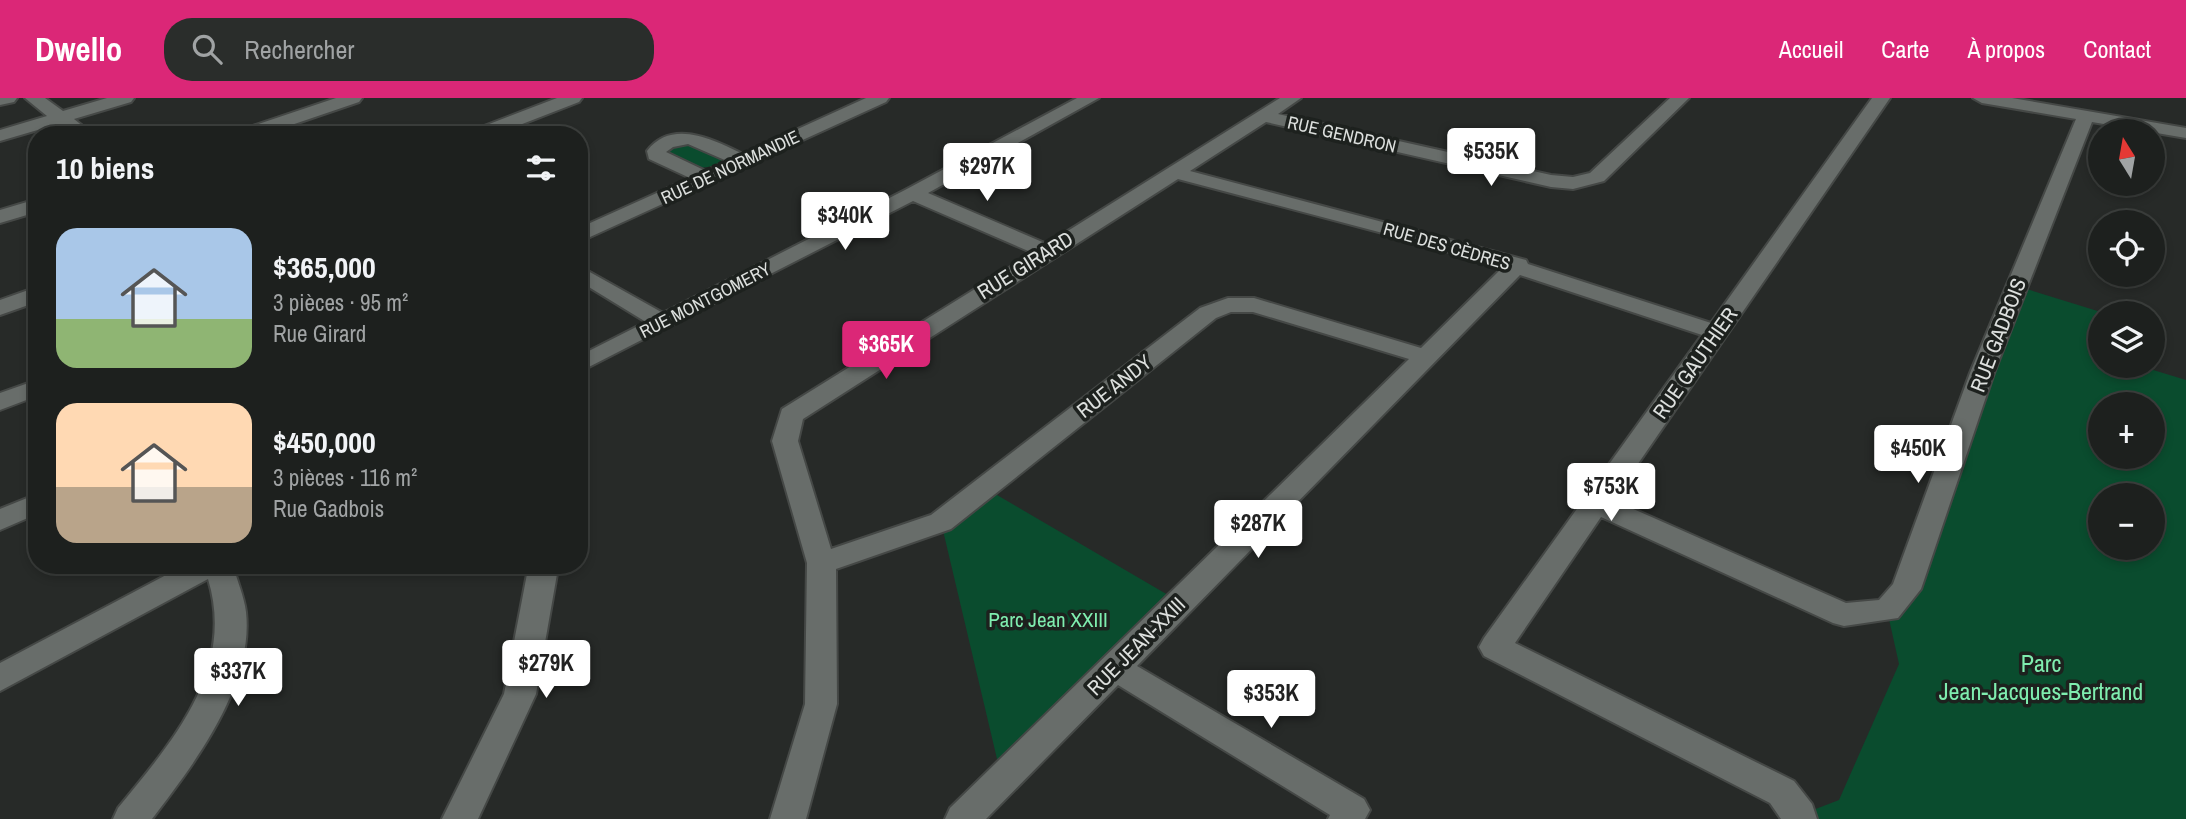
<!DOCTYPE html>
<html lang="fr">
<meta charset="utf-8">
<style>
body{margin:0;font-family:"Archivo Narrow",sans-serif;background:#2a2d2b;color:#f1f3f6;height:100vh;display:flex;flex-direction:column;font-size:26px;white-space:nowrap}
*{box-sizing:border-box;margin:0}
p{font-size:23px;color:#a0a3a4}
.icon{flex:none;width:38px;height:38px;fill:none;stroke:currentColor;stroke-width:2;stroke-linecap:round;stroke-linejoin:round}
.map{position:relative;flex:1;overflow:hidden}
.sheet{position:absolute;left:28px;top:28px;width:560px;height:448px;display:flex;flex-direction:column;background:#1d201e;border-radius:28px;box-shadow:0 4px 10px #0003,0 0 0 2px #3b3e3c}
.sheet>*{flex:none}
.needle{width:46px;rotate:349deg}
.fabs{position:absolute;left:2088px;top:21px;display:grid;gap:14px}
.fabs a{display:grid;place-items:center;width:77px;height:77px;border-radius:50%;background:#1d201e;box-shadow:0 4px 10px #0003,0 0 0 2px #3b3e3c;font-size:35px}
.price{position:absolute;translate:-50% -60px;padding:0 16px;border-radius:7px;background:#fff;color:#222;font-size:23px;line-height:46px;filter:drop-shadow(0 2px 4px #0008)}
.price::after{content:'';position:absolute;left:50%;top:42px;width:21px;height:16px;margin-left:-10px;background:inherit;clip-path:polygon(0 0,100% 0,50% 100%)}
.price.selected{background:#db2777;color:#fff}
ul{padding:0;list-style:none}
li{display:flex;align-items:center;gap:21px;height:175px;padding:0 28px}
li span{display:grid;place-items:center;flex:none;width:196px;height:140px;border-radius:21px;color:#555}
li>.icon{margin-inline-start:auto}
span .icon{width:84px;height:84px;fill:#fffc;stroke-width:1}
li b{font-size:30px}
h2{display:flex;justify-content:space-between;align-items:center;height:84px;padding:0 28px;font-size:30px}
header{display:flex;align-items:center;gap:42px;box-sizing:border-box;height:98px;padding:0 35px;background:#db2777;color:#fff}
header strong{font-size:33px}
nav{display:flex;gap:38px;margin-inline-start:auto;font-size:24px}
.search{width:490px;height:63px;background:#2a2d2b;display:flex;align-items:center;gap:18px;box-sizing:border-box;padding:0 24px;border-radius:28px;color:#a0a3a4;font-size:26px}
.map>svg:first-child{display:block}
.green{fill:#0a4c2e;fill-rule:evenodd}
.lines{fill:none;stroke-linecap:round;stroke-linejoin:round}
.minor-casing{stroke:#454846;stroke-width:4}
.minor{fill:#686d6a;fill-rule:evenodd}
.labels{text-anchor:middle;dominant-baseline:central;stroke-width:7;stroke-linejoin:round;paint-order:stroke}
.far-street-label{font-size:18px;fill:#dde0de;stroke:#1d211e}
.street-label{font-size:21px;fill:#dde0de;stroke:#1d211e}
.park-label{font-size:21px;fill:#7fedaf;stroke:#1d211e}
.near-park-label{font-size:24px;fill:#7fedaf;stroke:#1d211e}
</style>
<header>
<strong>Dwello</strong>
<div class="search"><svg class="icon" aria-label="search" viewBox="0 0 24 24"><circle cx="10" cy="10" r="6"/><path d="M15 15l6 6"/></svg>Rechercher</div>
<nav><a>Accueil</a><a>Carte</a><a>À propos</a><a>Contact</a></nav>
</header>
<div class="map">
<svg width="2186" height="721" viewBox="0 0 2186 721">
<rect width="100%" height="100%" fill="#272a28"/>
<path class="green" d="M 687,45 L 722,60 L 722,63 C 702,77 686,65 667,56 L 674,48 Z
M 2017,188 L 2104,215 L 2100,215 L 2100,268 L 2140,268 L 2186,282 L 2186,721 L 1799,721 L 1800,717 L 1839,702 L 1899,566 L 1887,512 ZM 2100,306 L 2152,306 L 2152,359 L 2100,359 ZM 2100,397 L 2152,397 L 2152,450 L 2100,450 Z
M 985,390 L 1180,504 L 1002,682 L 941,424 Z"/>
<g class="lines">
<defs>
<path id="minor" d="M 0,0 L 17,0 L 14,4 L 0,7 Z
M 25,0 L 45,0 L 63,13 L 107,0 L 134,0 L 131,4 L 74,21 L 94,37 L 73,37 L 58,26 L 0,43 L 0,32 L 47,18 Z
M 336,0 L 362,0 L 359,4 L 262,37 L 235,37 L 238,33 Z
M 557,0 L 582,0 L 579,4 L 494,37 L 468,37 L 471,33 Z
M 866,0 L 889,0 L 886,4 L 579,144 L 579,130 L 690,80 L 649,61 L 647,53 C 672,20 714,42 743,56 ZM 688,46 L 727,63 L 706,73 L 666,54 L 673,49 Z
M 1077,0 L 1099,0 L 928,95 L 1047,146 L 1280,0 L 1301,0 L 1278,16 L 1551,77 L 1573,79 L 1590,75 L 1670,0 L 1689,0 L 1604,83 L 1573,91 L 1551,89 L 1266,24 L 1190,73 L 1526,162 L 1528,166 L 1711,225 L 1872,0 L 1890,0 L 1613,402 L 1846,505 L 1879,502 L 1893,486 L 1970,275 L 2076,21 L 1982,5 L 1973,0 L 2012,0 L 2186,30 L 2186,40 L 2092,24 L 1994,275 L 1921,491 L 1898,520 L 1844,528 L 1833,525 L 1601,419 L 1515,545 L 1794,683 L 1812,706 L 1817,721 L 1781,721 L 1770,705 L 1484,558 L 1479,549 L 1484,540 L 1702,237 L 1520,177 L 1137,568 L 1364,701 L 1370,712 L 1365,721 L 1328,721 L 1330,717 L 1118,587 L 986,721 L 945,721 L 950,710 L 1409,261 L 1253,214 L 1231,214 L 1216,220 L 951,431 L 836,471 L 837,606 L 806,721 L 770,721 L 805,606 L 807,465 L 772,343 L 782,311 L 1033,155 L 913,103 L 579,274 L 579,258 L 646,224 L 579,183 L 579,168 L 663,215 L 905,92 ZM 1178,81 L 1428,147 L 1501,171 L 1421,250 L 1254,200 L 1228,200 L 1200,210 L 931,417 L 831,451 L 798,343 L 803,321 Z
M 37,101 L 37,114 L 0,125 L 0,112 Z
M 37,189 L 37,204 L 0,217 L 0,202 Z
M 37,282 L 37,298 L 0,312 L 0,295 Z
M 37,396 L 37,416 L 0,432 L 0,411 Z
M 185,467 L 233,467 C 237,483 244,498 246,514 C 254,588 194,666 152,721 L 113,721 L 118,710 C 172,644 236,572 208,481 L 0,593 L 0,565 Z
M 525,467 L 554,467 L 557,476 L 536,596 L 478,721 L 442,721 L 504,596 L 527,476 Z"/>
</defs>
<use href="#minor" class="minor-casing"/>
<use href="#minor" class="minor"/>
</g>
<g class="labels">
<g class="far-street-label">
<text transform="translate(1342 36) rotate(13)">RUE GENDRON</text>
<text transform="translate(730 69) rotate(-25)">RUE DE NORMANDIE</text>
<text transform="translate(1447 148) rotate(16)">RUE DES CÈDRES</text>
<text transform="translate(705 202) rotate(-27)">RUE MONTGOMERY</text>
</g>
<g class="street-label">
<text transform="translate(1025 167) rotate(-32)">RUE GIRARD</text>
<text transform="translate(1998 237) rotate(-69)">RUE GADBOIS</text>
<text transform="translate(1695 265) rotate(-55)">RUE GAUTHIER</text>
<text transform="translate(1114 288) rotate(-38)">RUE ANDY</text>
<text transform="translate(1136 548) rotate(-45)">RUE JEAN-XXIII</text>
</g>
<g class="park-label">
<text x="1048" y="521">Parc Jean XXIII</text>
</g>
<g class="near-park-label">
<text x="2041" y="565">Parc<tspan x="2041" dy="28">Jean-Jacques-Bertrand</tspan></text>
</g>
</g>
</svg>
<div class="fabs">
<a><svg class="needle" viewBox="-14 -14 28 28"><path d="M0-13l5 13h-10z" fill="#e53935"/><path d="M0 13l5-13h-10z" fill="#a0a3a4"/></svg></a>
<a><svg class="icon" aria-label="locate" viewBox="0 0 24 24"><circle cx="12" cy="12" r="6"/><path d="M12 2v4M12 18v4M2 12h4M18 12h4"/></svg></a>
<a><svg class="icon" aria-label="layers" viewBox="0 0 24 24"><path d="M12 4l9 5-9 5-9-5zM3 14l9 5 9-5"/></svg></a>
<a>+</a>
<a>−</a>
</div>
<b class="price" style="left:1491px;top:90px">$535K</b>
<b class="price" style="left:987px;top:105px">$297K</b>
<b class="price" style="left:845px;top:154px">$340K</b>
<b class="price selected" style="left:886px;top:283px">$365K</b>
<b class="price" style="left:1918px;top:387px">$450K</b>
<b class="price" style="left:1611px;top:425px">$753K</b>
<b class="price" style="left:1258px;top:462px">$287K</b>
<b class="price" style="left:546px;top:602px">$279K</b>
<b class="price" style="left:238px;top:610px">$337K</b>
<b class="price" style="left:1271px;top:632px">$353K</b>
<section class="sheet">
<h2>10 biens<svg class="icon" aria-label="filters" viewBox="0 0 24 24"><path d="M4 7h16M4 17h16"/><circle cx="9" cy="7" r="2"/><circle cx="15" cy="17" r="2"/></svg></h2>
<ul>
<li><span style="background:linear-gradient(#a9c7e8 65%,#8fb573 0)"><svg class="icon" aria-label="home" viewBox="0 0 24 24"><path d="M3 11l9-7 9 7M6 9v11h12V9"/></svg></span><div><b>$365,000</b><p>3 pièces · 95 m²</p><p>Rue Girard</p></div></li>
<li><span style="background:linear-gradient(#ffd9b3 60%,#b9a48a 0)"><svg class="icon" aria-label="home" viewBox="0 0 24 24"><path d="M3 11l9-7 9 7M6 9v11h12V9"/></svg></span><div><b>$450,000</b><p>3 pièces · 116 m²</p><p>Rue Gadbois</p></div></li>
</ul>
</section>
</div>
